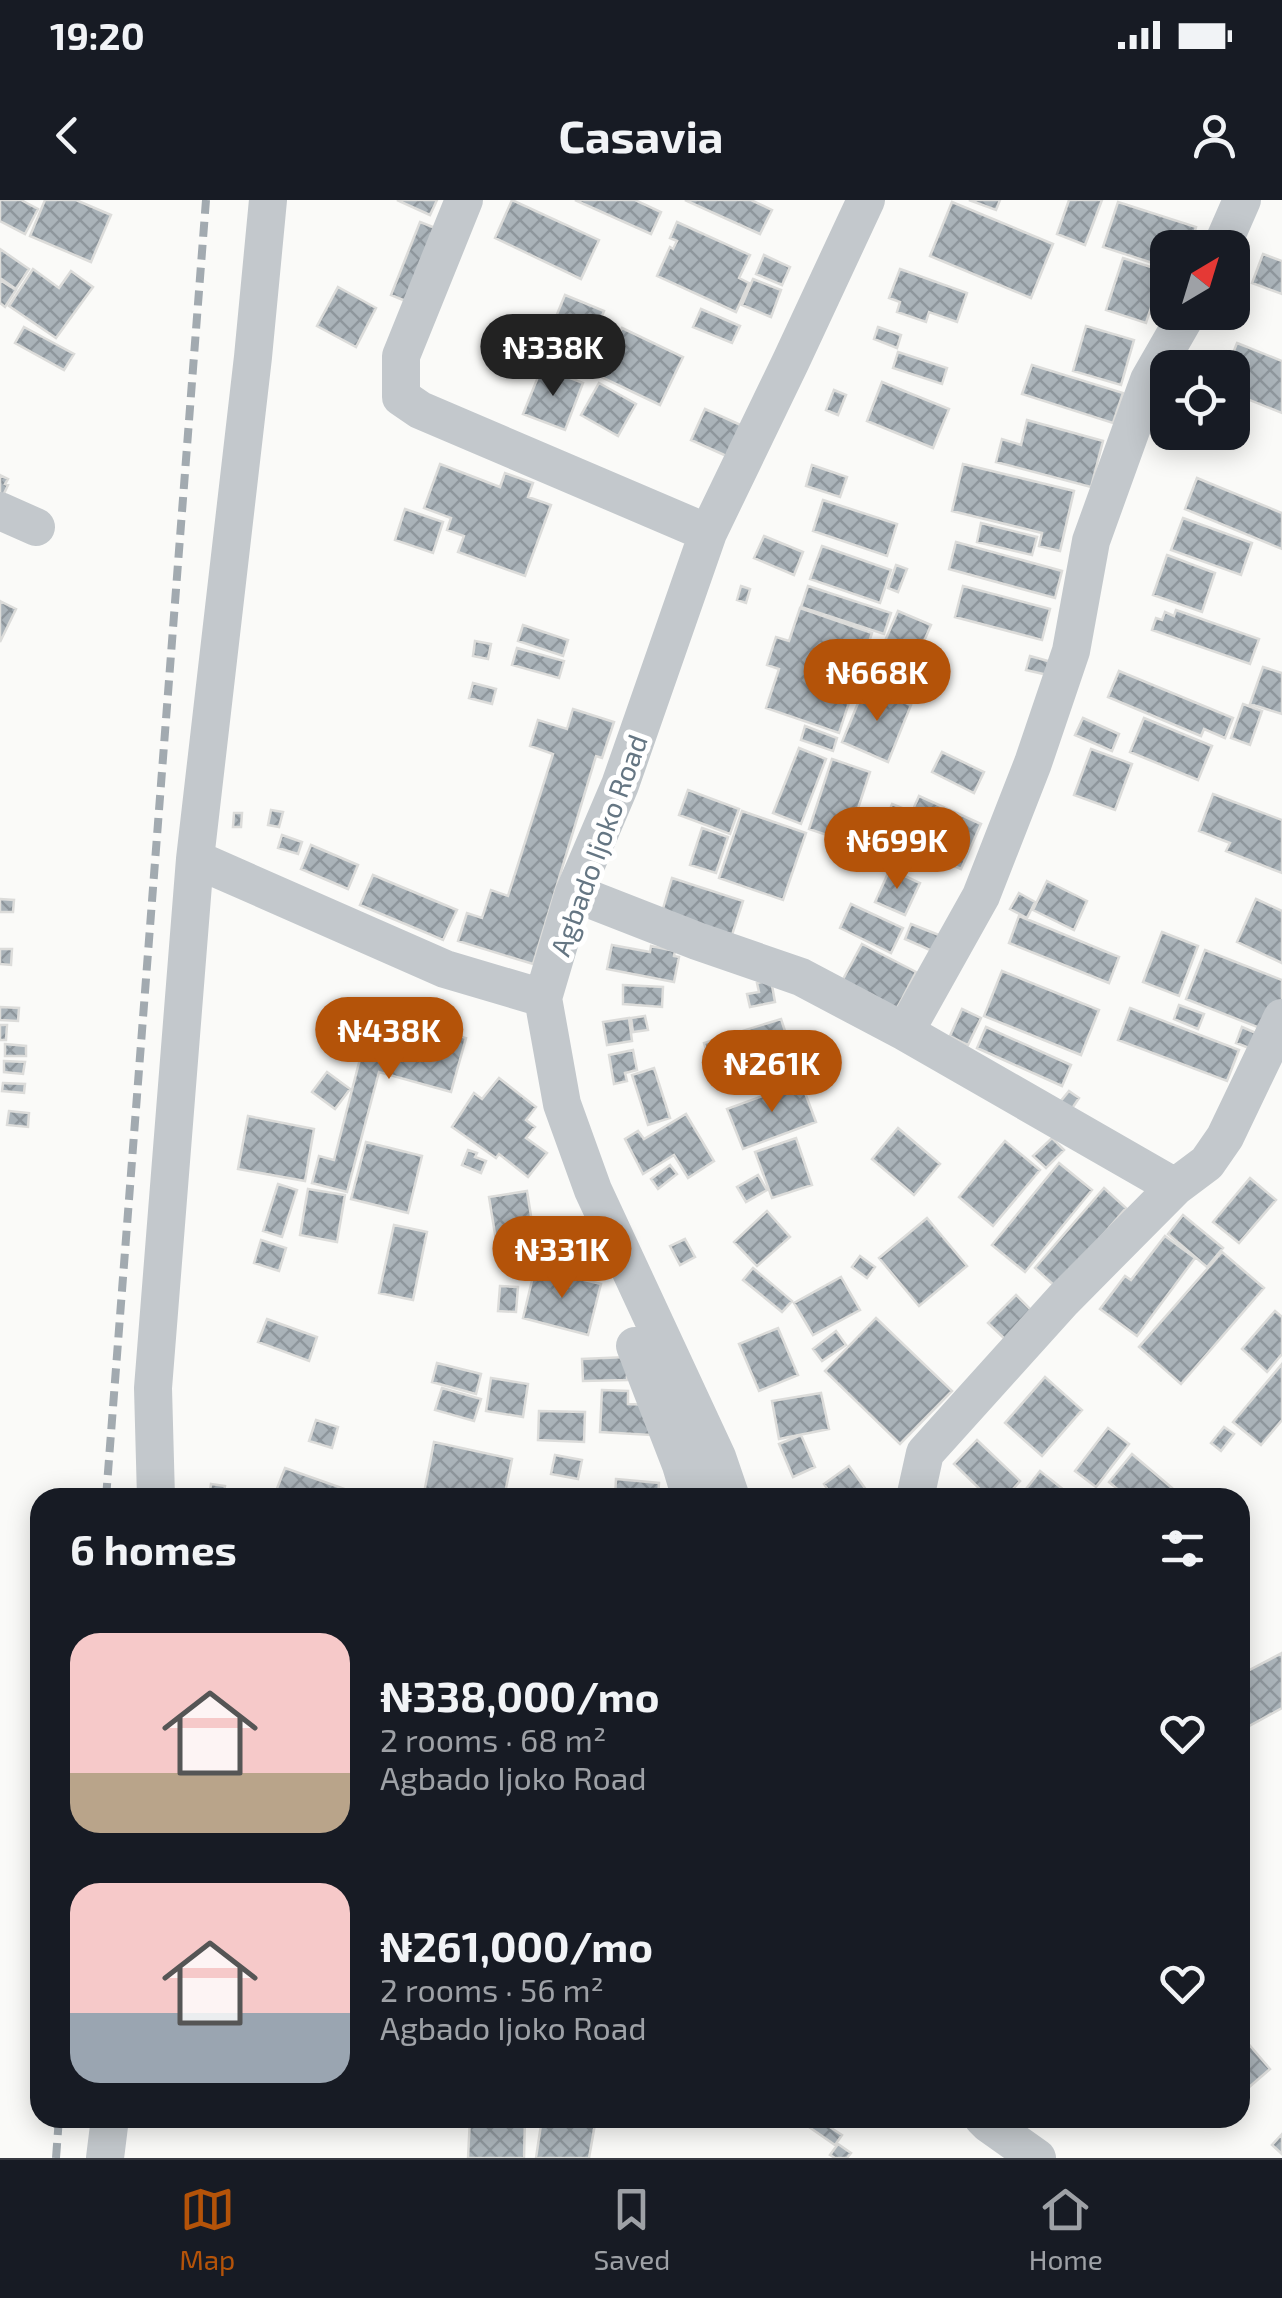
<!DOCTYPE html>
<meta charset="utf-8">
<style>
body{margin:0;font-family:"Exo 2",sans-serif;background:#20242c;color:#f1f3f6;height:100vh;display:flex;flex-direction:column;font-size:38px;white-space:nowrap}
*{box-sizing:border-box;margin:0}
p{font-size:32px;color:#9ea1a6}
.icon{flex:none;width:55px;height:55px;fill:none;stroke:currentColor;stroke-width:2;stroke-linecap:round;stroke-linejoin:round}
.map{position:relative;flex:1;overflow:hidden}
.side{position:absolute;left:30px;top:1288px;width:1220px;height:640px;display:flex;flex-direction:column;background:#171b24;border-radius:30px;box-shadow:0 5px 25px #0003}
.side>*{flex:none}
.needle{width:65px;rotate:38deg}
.controls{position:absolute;left:1150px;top:30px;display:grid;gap:20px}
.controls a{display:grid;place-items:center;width:100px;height:100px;border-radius:20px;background:#171b24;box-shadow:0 5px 25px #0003;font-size:50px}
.price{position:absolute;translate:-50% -85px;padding:0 22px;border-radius:35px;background:#b45309;color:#fff;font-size:32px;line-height:65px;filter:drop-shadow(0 2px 5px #0008)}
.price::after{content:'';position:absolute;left:50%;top:60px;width:30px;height:22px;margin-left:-15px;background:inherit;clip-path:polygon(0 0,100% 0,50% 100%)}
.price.active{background:#222;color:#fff}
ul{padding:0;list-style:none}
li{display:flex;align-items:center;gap:30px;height:250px;padding:0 40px}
li span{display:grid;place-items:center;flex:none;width:280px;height:200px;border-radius:30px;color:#555}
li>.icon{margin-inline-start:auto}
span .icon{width:120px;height:120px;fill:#fffc;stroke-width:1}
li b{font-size:42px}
h2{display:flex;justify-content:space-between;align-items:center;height:120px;padding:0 40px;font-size:42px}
.status{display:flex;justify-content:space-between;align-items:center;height:70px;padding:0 50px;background:#171b24;direction:ltr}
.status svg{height:28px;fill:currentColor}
header{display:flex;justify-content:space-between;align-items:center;height:130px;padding:0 40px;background:#171b24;font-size:45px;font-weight:700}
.dock{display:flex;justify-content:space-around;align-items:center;height:140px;border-top:2px solid #363941;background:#171b24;font-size:28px;color:#9ea1a6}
.dock a{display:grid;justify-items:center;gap:5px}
.dock .active{color:#b45309}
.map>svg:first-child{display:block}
.building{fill:url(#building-cross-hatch);stroke:#dcdcda;stroke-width:2.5}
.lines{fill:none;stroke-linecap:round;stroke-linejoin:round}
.minor{stroke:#c3c8cc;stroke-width:38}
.rail{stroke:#a2aab0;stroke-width:8;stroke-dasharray:15 8;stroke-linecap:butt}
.labels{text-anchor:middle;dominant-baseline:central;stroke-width:10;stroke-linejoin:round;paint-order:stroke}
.street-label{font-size:28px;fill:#657683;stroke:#fff}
</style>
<div class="status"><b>19:20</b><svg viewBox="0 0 49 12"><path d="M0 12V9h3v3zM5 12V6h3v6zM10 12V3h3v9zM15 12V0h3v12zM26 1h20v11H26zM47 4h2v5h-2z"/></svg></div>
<header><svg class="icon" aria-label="back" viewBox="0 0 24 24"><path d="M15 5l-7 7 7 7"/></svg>Casavia<svg class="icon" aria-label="person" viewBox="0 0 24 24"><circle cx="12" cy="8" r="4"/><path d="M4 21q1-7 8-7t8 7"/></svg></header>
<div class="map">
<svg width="1282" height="1958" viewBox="0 0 1282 1958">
<defs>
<pattern id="building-cross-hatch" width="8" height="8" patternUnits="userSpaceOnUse" patternTransform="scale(2.5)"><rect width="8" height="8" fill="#aab3b9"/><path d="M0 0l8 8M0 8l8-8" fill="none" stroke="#8e969c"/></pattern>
</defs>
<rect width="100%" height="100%" fill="#fafaf8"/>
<path class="building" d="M 0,0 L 21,0 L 38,9 L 25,34 L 0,21 Z
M 45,0 L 76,0 L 111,15 L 91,62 L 30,36 Z
M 397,0 L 437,0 L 430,15 Z
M 512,0 L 599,40 L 581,79 L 495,38 Z
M 575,0 L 635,0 L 661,12 L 651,34 Z
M 685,0 L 751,0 L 772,10 L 760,34 Z
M 969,0 L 1000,0 L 996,10 Z
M 1069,0 L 1102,0 L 1085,45 L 1057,34 Z
M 952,2 L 1053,44 L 1031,98 L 930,56 Z
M 1118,2 L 1196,27 L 1190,48 L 1168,48 L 1168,68 L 1103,47 Z
M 420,22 L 438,29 L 408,102 L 391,95 Z
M 677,22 L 750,55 L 739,78 L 749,83 L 736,112 L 657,76 L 670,47 L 673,49 L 677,41 L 670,38 Z
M 0,49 L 29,69 L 16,89 L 0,78 Z
M 1263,54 L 1282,61 L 1282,94 L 1252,83 Z
M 764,55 L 790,67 L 782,85 L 756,74 Z
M 1123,58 L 1163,71 L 1146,123 L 1106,110 Z
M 33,69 L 59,88 L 71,71 L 93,87 L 56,138 L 9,106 Z
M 900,69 L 967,93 L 957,122 L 929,112 L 926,122 L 897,112 L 900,102 L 889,98 Z
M 753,79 L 781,90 L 771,117 L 742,105 Z
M 0,80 L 16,90 L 5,107 L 0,103 Z
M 338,87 L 376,108 L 356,147 L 317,126 Z
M 1163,91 L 1168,92 L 1168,112 L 1176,126 L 1154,119 Z
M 565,95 L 604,111 L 581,169 L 541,153 Z
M 701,109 L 740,126 L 732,143 L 693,127 Z
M 1086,126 L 1134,140 L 1121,185 L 1073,171 Z
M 24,127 L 74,154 L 64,170 L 15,143 Z
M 878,127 L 901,135 L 897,148 L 874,139 Z
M 622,128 L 683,157 L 660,205 L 599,176 Z
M 1237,143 L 1282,161 L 1282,213 L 1232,193 L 1232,168 L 1227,168 Z
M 898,152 L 947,168 L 942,184 L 893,168 Z
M 1032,165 L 1123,193 L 1113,223 L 1022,194 Z
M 542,167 L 583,183 L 565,230 L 523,214 Z
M 882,182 L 949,209 L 933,248 L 867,221 Z
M 599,183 L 636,204 L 618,236 L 581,215 Z
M 834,190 L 846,195 L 838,215 L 826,210 Z
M 705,209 L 745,227 L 731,258 L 691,240 Z
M 1027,220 L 1103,241 L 1091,287 L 996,262 L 1002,239 L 1021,245 Z
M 440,264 L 500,287 L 505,273 L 533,283 L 528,297 L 551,305 L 525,376 L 458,352 L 464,336 L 447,330 L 451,318 L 424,308 Z
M 963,264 L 1074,291 L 1060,351 L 1039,346 L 1042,333 L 952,311 Z
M 812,265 L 847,277 L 840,297 L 806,286 Z
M 0,275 L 8,279 L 5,284 L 8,285 L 0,302 Z
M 1197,278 L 1282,313 L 1282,349 L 1185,309 Z
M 823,300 L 897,324 L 887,356 L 813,331 Z
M 405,309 L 443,322 L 433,353 L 395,340 Z
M 1183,318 L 1252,343 L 1241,375 L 1171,350 Z
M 981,323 L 1037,337 L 1032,355 L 977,342 Z
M 764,336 L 803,352 L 794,375 L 754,358 Z
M 956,342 L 1062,371 L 1055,398 L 949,369 Z
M 822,346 L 891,370 L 880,403 L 810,379 Z
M 1167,355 L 1215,373 L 1202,412 L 1153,395 Z
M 896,365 L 907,369 L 898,392 L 888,388 Z
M 741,386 L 750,389 L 746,403 L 737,400 Z
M 808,386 L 891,413 L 884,434 L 801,407 Z
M 963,386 L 1050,409 L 1042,440 L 955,417 Z
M 0,401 L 16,409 L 0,442 Z
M 800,408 L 872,433 L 839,533 L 766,508 L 779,469 L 767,465 L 776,437 L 789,441 Z
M 1176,410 L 1259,439 L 1250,464 L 1152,430 L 1156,418 L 1162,420 L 1165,412 L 1174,416 Z
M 898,411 L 931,425 L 901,495 L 868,480 Z
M 523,425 L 568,440 L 563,456 L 518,441 Z
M 475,441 L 491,444 L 488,459 L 473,456 Z
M 517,448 L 564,461 L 559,478 L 512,465 Z
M 1030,456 L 1055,463 L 1052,476 L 1026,470 Z
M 1263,467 L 1282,473 L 1282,514 L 1250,504 Z
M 1119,471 L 1233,518 L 1225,538 L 1204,529 L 1201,536 L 1108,497 Z
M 473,483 L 496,489 L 492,504 L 469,498 Z
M 865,486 L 911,505 L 888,562 L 842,542 Z
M 1243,504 L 1262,511 L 1250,545 L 1231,538 Z
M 573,509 L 614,522 L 602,558 L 596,556 L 533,764 L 458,741 L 467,713 L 482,718 L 491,690 L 508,696 L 553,554 L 530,546 L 538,520 L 567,529 Z
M 1083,518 L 1119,534 L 1112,551 L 1075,535 Z
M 1144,518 L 1212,546 L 1198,580 L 1130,552 Z
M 805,526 L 837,538 L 833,551 L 801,540 Z
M 799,548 L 826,559 L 801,624 L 773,613 Z
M 1091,549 L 1132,564 L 1115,610 L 1074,595 Z
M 942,552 L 984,572 L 974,593 L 932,572 Z
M 832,559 L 870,572 L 847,642 L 809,629 Z
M 688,590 L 739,609 L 730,634 L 679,615 Z
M 1213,594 L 1282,620 L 1282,673 L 1226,651 L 1230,643 L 1199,631 Z
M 919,596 L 981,624 L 961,669 L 899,641 Z
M 892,604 L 907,610 L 897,635 L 882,629 Z
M 271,610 L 283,612 L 279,627 L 268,625 Z
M 742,611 L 806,633 L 783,700 L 719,678 Z
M 234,613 L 242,613 L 241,627 L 233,627 Z
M 702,628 L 728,637 L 716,673 L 690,665 Z
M 282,635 L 302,642 L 298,654 L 278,648 Z
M 311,645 L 358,665 L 348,689 L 301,669 Z
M 890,669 L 920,683 L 905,715 L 875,702 Z
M 373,675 L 457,710 L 443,740 L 360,705 Z
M 672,678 L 743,701 L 732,735 L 662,712 Z
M 1047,681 L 1087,701 L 1074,730 L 1033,710 Z
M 1019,693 L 1035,702 L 1027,718 L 1010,709 Z
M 0,699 L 14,700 L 13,712 L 0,712 Z
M 1256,699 L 1282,711 L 1282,763 L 1237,742 Z
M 851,704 L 903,728 L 891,753 L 840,728 Z
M 1019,716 L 1119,757 L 1109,783 L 1009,743 Z
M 911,724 L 944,737 L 937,753 L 905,739 Z
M 1162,732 L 1198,746 L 1179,796 L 1143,782 Z
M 862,744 L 916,772 L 894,814 L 840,785 Z
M 612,745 L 650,752 L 651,746 L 675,751 L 674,756 L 679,757 L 674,782 L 607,769 Z
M 0,749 L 12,749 L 11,765 L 0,764 Z
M 1205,750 L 1282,780 L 1282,803 L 1270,832 L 1186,799 Z
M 1002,771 L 1099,810 L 1081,855 L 984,816 Z
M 771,780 L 775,802 L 750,807 L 747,794 L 759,792 L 757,783 Z
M 623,785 L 663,787 L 662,807 L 623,804 Z
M 1179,805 L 1204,814 L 1198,829 L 1174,819 Z
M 0,807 L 19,808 L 18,821 L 0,820 Z
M 1130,808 L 1239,850 L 1227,881 L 1118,840 Z
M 962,809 L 981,818 L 968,845 L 950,836 Z
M 372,812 L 466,838 L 451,892 L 379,872 L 347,992 L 312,983 L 319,956 L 334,960 Z
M 645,816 L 648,830 L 633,832 L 631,818 Z
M 629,818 L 632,841 L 607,845 L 603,822 Z
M 781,819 L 796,864 L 718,889 L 704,843 Z
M 0,825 L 7,825 L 6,840 L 0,840 Z
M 986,827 L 1071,865 L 1062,886 L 977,848 Z
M 1242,827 L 1265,837 L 1260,852 L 1236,843 Z
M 5,844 L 26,846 L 26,856 L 5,856 Z
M 633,850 L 637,870 L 625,873 L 627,881 L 614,884 L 609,855 Z
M 4,861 L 25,862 L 23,874 L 4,872 Z
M 654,868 L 670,918 L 648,925 L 632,875 Z
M 327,872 L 350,889 L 335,909 L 312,892 Z
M 499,878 L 536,907 L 526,920 L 535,927 L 526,938 L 547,953 L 528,977 L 499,954 L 496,958 L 452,927 L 474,893 L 482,899 Z
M 801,882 L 816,922 L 743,949 L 727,909 Z
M 3,883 L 25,884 L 24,893 L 2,891 Z
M 1069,891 L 1079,898 L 1071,910 L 1060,902 Z
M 9,911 L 29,913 L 28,927 L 7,925 Z
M 686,914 L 714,961 L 688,978 L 674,955 L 643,974 L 625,939 L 638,931 L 644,939 Z
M 248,916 L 314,929 L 305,981 L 238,969 Z
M 898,928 L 940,964 L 914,995 L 872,959 Z
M 796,938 L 812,985 L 772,998 L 755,952 Z
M 1052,938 L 1064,950 L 1046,968 L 1033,956 Z
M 1005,941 L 1040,970 L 993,1026 L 959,997 Z
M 366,942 L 422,956 L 408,1013 L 351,999 Z
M 468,950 L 477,953 L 475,957 L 486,961 L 481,973 L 462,965 Z
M 1059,963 L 1092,990 L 1025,1072 L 992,1045 Z
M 670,965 L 677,974 L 658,989 L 651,979 Z
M 758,975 L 767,990 L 746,1002 L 737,987 Z
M 1250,978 L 1276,1000 L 1239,1043 L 1213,1022 Z
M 278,984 L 297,990 L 282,1037 L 263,1031 Z
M 1104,988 L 1126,1008 L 1057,1088 L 1035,1068 Z
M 308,989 L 345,995 L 337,1042 L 300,1035 Z
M 527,991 L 536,1047 L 527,1048 L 528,1058 L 513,1060 L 511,1051 L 498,1053 L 489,997 Z
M 767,1011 L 790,1037 L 757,1066 L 734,1042 Z
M 1183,1015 L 1223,1048 L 1207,1067 L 1168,1034 Z
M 927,1018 L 967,1066 L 919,1106 L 879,1058 Z
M 394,1025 L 427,1032 L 413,1100 L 379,1093 Z
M 1165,1036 L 1195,1058 L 1137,1136 L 1100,1109 L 1125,1076 L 1131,1080 Z
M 685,1039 L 695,1057 L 680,1065 L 670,1046 Z
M 261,1040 L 286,1048 L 279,1071 L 254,1063 Z
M 1222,1052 L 1264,1088 L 1181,1184 L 1139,1147 Z
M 860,1056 L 875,1067 L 867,1078 L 852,1067 Z
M 535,1068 L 601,1084 L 588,1135 L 523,1118 Z
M 753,1068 L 792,1101 L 782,1112 L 743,1080 Z
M 841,1077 L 860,1110 L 813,1135 L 794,1103 Z
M 500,1086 L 518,1087 L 516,1112 L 498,1111 Z
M 1016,1095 L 1036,1115 L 1009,1143 L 988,1123 Z
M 1275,1111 L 1282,1117 L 1282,1154 L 1267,1172 L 1242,1149 Z
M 876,1118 L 952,1191 L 900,1244 L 825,1171 Z
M 267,1119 L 317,1137 L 309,1161 L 258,1142 Z
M 778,1128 L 798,1175 L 759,1191 L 739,1144 Z
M 836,1131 L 846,1145 L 822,1161 L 813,1149 Z
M 627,1157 L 627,1180 L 583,1181 L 582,1159 Z
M 437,1163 L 481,1174 L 476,1194 L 432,1182 Z
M 1282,1164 L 1282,1220 L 1261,1245 L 1233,1222 Z
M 1045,1177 L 1082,1210 L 1042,1256 L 1005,1223 Z
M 491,1178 L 528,1184 L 523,1217 L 486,1211 Z
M 442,1188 L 481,1199 L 474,1221 L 435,1210 Z
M 602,1190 L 628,1191 L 628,1204 L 652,1205 L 651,1235 L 600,1232 Z
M 821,1193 L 829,1229 L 779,1239 L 772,1201 Z
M 539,1211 L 585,1212 L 584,1242 L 538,1240 Z
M 316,1220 L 338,1227 L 332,1248 L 309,1241 Z
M 1224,1227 L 1234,1234 L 1221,1251 L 1211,1243 Z
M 1108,1228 L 1129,1244 L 1096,1287 L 1075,1271 Z
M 801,1235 L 815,1267 L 793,1277 L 779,1244 Z
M 977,1240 L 1020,1281 L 1005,1298 L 989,1298 L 954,1264 Z
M 434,1242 L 512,1259 L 504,1298 L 445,1298 L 424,1293 Z
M 1132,1254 L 1172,1288 L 1164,1298 L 1128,1298 L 1109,1282 Z
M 555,1255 L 582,1260 L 578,1279 L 551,1274 Z
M 849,1266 L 872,1298 L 834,1298 L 824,1284 Z
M 285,1268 L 353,1292 L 351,1298 L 293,1298 L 276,1291 Z
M 1040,1271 L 1074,1298 L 1019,1298 Z
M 616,1279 L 659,1283 L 658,1298 L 615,1298 Z
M 211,1284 L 225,1286 L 223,1298 L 209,1298 Z
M 1282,1453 L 1282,1508 L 1240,1531 L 1240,1475 Z
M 1240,1834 L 1270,1869 L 1240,1895 Z
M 470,1918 L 525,1918 L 524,1958 L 468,1958 Z
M 542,1918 L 595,1924 L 589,1958 L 536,1958 Z
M 816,1918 L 842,1935 L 835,1945 L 809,1927 Z
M 1282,1934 L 1282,1954 L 1272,1945 Z
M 838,1944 L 851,1953 L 847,1958 L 835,1958 L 830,1955 Z"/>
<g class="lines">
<path class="minor" d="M 464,0 L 401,156 L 401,197 L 420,210 L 708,333
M 1221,48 L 1242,0
M 0,311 L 36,327
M 195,659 L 445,769 L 543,798
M 574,693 L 697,741 L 801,777 L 905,832 L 1175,987
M 905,832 L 981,696 L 1033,563 L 1071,451 L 1091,341 L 1149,180 L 1188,112
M 635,1146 L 681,1265 L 691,1298
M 156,1298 L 153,1188 L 195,659 L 253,157 L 268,0
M 731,1298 L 717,1257 L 593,990 L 562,904 L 543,798 L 574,693 L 620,585 L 708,333 L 791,161 L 866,0
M 915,1298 L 925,1253 L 1063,1100 L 1175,987 L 1207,963 L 1225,937 L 1282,818
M 983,1918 L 989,1924 L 1037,1958
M 105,1958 L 110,1918"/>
<path class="rail" d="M 106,1298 L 206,0
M 56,1958 L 59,1918"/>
</g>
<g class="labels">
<g class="street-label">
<text transform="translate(598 645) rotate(-70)">Agbado Ijoko Road</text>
</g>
</g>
</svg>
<div class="controls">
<a><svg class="needle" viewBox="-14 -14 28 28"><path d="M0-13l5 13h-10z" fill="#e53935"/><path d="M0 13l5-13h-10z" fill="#9ea1a6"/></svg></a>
<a><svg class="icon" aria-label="locate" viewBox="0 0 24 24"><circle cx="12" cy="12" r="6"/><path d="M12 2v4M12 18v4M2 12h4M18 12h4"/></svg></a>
</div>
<b class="price active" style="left:553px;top:199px">₦338K</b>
<b class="price" style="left:877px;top:524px">₦668K</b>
<b class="price" style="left:897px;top:692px">₦699K</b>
<b class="price" style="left:389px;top:882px">₦438K</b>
<b class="price" style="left:772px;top:915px">₦261K</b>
<b class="price" style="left:562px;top:1101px">₦331K</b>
<section class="side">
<h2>6 homes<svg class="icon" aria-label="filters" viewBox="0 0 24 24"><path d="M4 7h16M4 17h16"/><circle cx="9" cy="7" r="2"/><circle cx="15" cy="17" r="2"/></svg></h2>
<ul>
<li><span style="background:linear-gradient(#f6c9c9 70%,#b9a48a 0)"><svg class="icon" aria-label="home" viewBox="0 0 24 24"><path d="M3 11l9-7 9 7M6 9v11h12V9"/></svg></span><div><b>₦338,000/mo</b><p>2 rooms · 68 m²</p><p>Agbado Ijoko Road</p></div><svg class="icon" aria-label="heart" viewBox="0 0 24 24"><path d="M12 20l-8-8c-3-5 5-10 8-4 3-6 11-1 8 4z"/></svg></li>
<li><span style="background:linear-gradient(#f6c9c9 65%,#9aa5b1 0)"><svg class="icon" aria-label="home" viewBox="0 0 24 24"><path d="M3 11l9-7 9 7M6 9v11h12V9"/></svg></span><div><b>₦261,000/mo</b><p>2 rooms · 56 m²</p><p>Agbado Ijoko Road</p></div><svg class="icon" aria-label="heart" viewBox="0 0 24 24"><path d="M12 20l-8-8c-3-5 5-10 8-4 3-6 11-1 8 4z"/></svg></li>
</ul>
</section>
</div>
<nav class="dock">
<a class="active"><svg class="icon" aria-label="map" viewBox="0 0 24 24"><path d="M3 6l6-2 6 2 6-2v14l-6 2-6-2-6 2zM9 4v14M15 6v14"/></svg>Map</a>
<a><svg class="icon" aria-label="saved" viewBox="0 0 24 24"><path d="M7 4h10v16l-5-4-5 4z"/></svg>Saved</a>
<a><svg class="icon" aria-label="home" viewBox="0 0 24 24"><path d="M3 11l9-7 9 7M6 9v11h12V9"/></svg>Home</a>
</nav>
